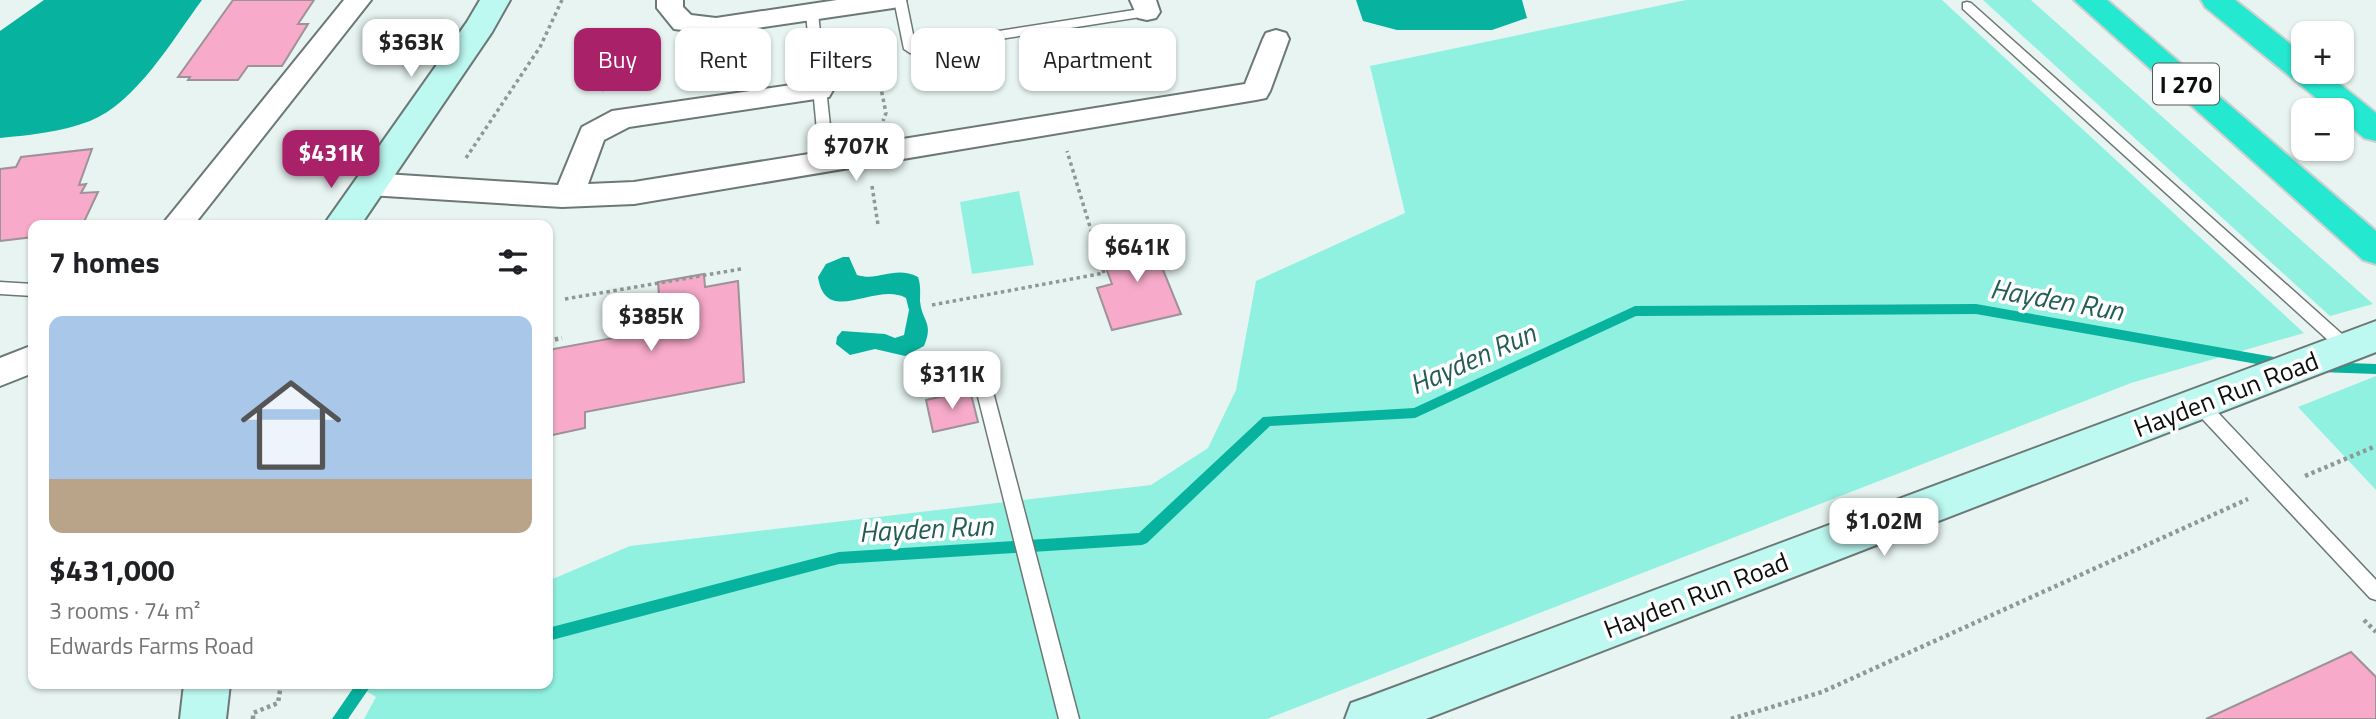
<!DOCTYPE html>
<meta charset="utf-8">
<style>
body{margin:0;font-family:"Titillium Web",sans-serif;background:#f2f2f2;color:#202124;height:100vh;display:flex;flex-direction:column;font-size:26px;white-space:nowrap}
*{box-sizing:border-box;margin:0}
p{font-size:23px;color:#757577}
.icon{flex:none;width:38px;height:38px;fill:none;stroke:currentColor;stroke-width:2;stroke-linecap:round;stroke-linejoin:round}
.map{position:relative;flex:1;overflow:hidden}
.details{position:absolute;left:28px;top:220px;width:525px;height:469px;display:flex;flex-direction:column;background:#fff;border-radius:14px;box-shadow:0 2px 5px #0004}
.details>*{flex:none}
.hud{position:absolute;left:574px;top:28px;width:665px;height:63px;display:flex;gap:14px}
.fabs{position:absolute;left:2291px;top:21px;display:grid;gap:14px}
.fabs a{display:grid;place-items:center;width:63px;height:63px;border-radius:14px;background:#fff;box-shadow:0 2px 5px #0004;font-size:35px}
.price{position:absolute;translate:-50% -60px;padding:0 16px;border-radius:14px;background:#fff;color:#222;font-size:23px;line-height:46px;filter:drop-shadow(0 2px 4px #0008)}
.price::after{content:'';position:absolute;left:50%;top:42px;width:21px;height:16px;margin-left:-10px;background:inherit;clip-path:polygon(0 0,100% 0,50% 100%)}
.price.current{background:#a82169;color:#fff}
ul{padding:0;list-style:none}
li{display:grid;align-content:center;gap:14px;height:371px;padding:0 21px}
li+li{border-top:2px solid #e0e0e0}
li span{display:grid;place-items:center;height:217px;border-radius:14px;color:#555}
li>.icon{margin-inline-start:auto}
span .icon{width:126px;height:126px;fill:#fffc;stroke-width:1}
li b{font-size:30px}
h2{display:flex;justify-content:space-between;align-items:center;height:84px;padding:0 21px;font-size:30px}
.chip{padding:0 24px;border-radius:14px;background:#fff;box-shadow:0 2px 5px #0004;font-size:24px;line-height:63px}
.chip.current{background:#a82169;color:#fff}
.map>svg:first-child{display:block}
.green{fill:#90f1e0}
.water{fill:#07b29e}
.lines{fill:none;stroke-linecap:round;stroke-linejoin:round}
.stream{fill:#07b29e;fill-rule:evenodd}
.building{fill:#f7aac9;stroke:#9d9296;stroke-width:2}
.lane-casing{stroke:#6c7876;stroke-width:3}
.street-casing{stroke:#6c7876;stroke-width:4}
.secondary-casing{stroke:#6c7876;stroke-width:4}
.highway-casing{stroke:#cecfcf;stroke-width:4}
.path-far1{stroke:#8e9895;stroke-width:3.5;stroke-dasharray:3.5 3.5;stroke-linecap:butt}
.path{stroke:#8e9895;stroke-width:4.5;stroke-dasharray:3.5 3.5;stroke-linecap:butt}
.lane{fill:#fff;fill-rule:evenodd}
.street{fill:#fff;fill-rule:evenodd}
.secondary{fill:#bdf8f1;fill-rule:evenodd}
.highway{fill:#24e8cf;fill-rule:evenodd}
.labels{text-anchor:middle;dominant-baseline:central;stroke-width:7;stroke-linejoin:round;paint-order:stroke}
.shield{fill:#fff;stroke:#545756;stroke-width:2}
.shield-label{font-size:24px;font-weight:bold;fill:#0b0f0e}
.street-label{font-size:26px;fill:#0b0f0e;stroke:#fff}
.water-label{font-size:28px;font-style:italic;fill:#245d54;stroke:#fff}
</style>
<div class="map">
<svg width="2376" height="719" viewBox="0 0 2376 719">
<rect width="100%" height="100%" fill="#e7f4f1"/>
<path class="green" d="M 1686,0 L 1942,0 L 2304,333 L 2131,383 L 1267,719 L 364,719 L 376,697 L 354,684 L 548,684 L 548,581 L 630,546 L 1151,485 L 1208,448 L 1236,390 L 1256,281 L 1405,213 L 1370,66 Z
M 1983,0 L 2031,0 L 2373,304 L 2330,316 Z
M 1019,191 L 1034,265 L 972,274 L 960,202 Z
M 2376,376 L 2376,490 L 2298,407 Z"/>
<path class="water" d="M 44,0 L 202,0 C 173,39 136,103 90,121 C 61,132 30,135 0,138 L 0,31 Z
M 1356,0 L 1522,0 L 1527,18 L 1492,30 L 1397,30 L 1363,21 Z
M 843,257 L 849,257 L 857,275 C 879,282 894,265 918,277 C 921,286 920,292 920,301 C 922,322 934,322 924,346 L 905,356 L 875,349 L 850,355 L 836,344 L 837,337 L 842,331 L 885,334 L 895,338 L 904,335 L 909,310 L 906,298 C 876,281 826,328 818,277 L 826,264 Z"/>
<g class="lines">
<path class="stream" d="M 1976,304 L 2285,359 L 2289,361 L 2291,364 L 2289,367 L 2285,369 L 1976,314 L 1636,316 L 1415,418 L 1270,426 L 1147,543 L 1142,545 L 839,564 L 548,641 L 548,628 L 839,552 L 1139,533 L 1263,417 L 1414,408 L 1635,306 Z
M 2320,362 L 2376,364 L 2376,374 L 2320,372 L 2316,370 L 2314,367 L 2316,364 Z
M 356,684 L 372,684 L 348,719 L 332,719 Z"/>
</g>
<path class="building" d="M 233,0 L 314,0 L 298,24 L 308,24 L 282,66 L 248,66 L 238,80 L 188,80 L 190,77 L 178,77 Z
M 92,149 L 79,185 L 86,184 L 81,193 L 98,192 L 82,226 L 33,226 L 33,237 L 0,241 L 0,169 L 16,167 L 21,157 Z
M 1146,228 L 1181,314 L 1112,330 L 1097,288 L 1112,284 L 1103,260 L 1123,256 L 1116,235 Z
M 704,274 L 705,287 L 738,281 L 744,382 L 585,412 L 585,428 L 548,436 L 548,350 L 624,336 L 625,302 L 659,296 L 658,282 Z
M 970,390 L 978,422 L 933,432 L 926,400 Z
M 2351,652 L 2376,677 L 2376,719 L 2206,719 Z"/>
<g class="lines">
<defs>
<path id="lane" d="M 894,0 L 906,0 L 915,44 L 1147,8 L 1153,12 L 1147,16 L 910,53 L 904,49 Z
M 1967,2 L 1971,3 L 2352,343 L 2354,347 L 2352,351 L 2340,351 L 1963,9 L 1963,3 Z
M 812,9 L 818,13 L 834,163 L 827,168 L 820,163 L 806,13 Z
M 0,282 L 33,284 L 33,296 L 0,294 Z
M 979,363 L 985,365 L 987,369 L 1079,719 L 1059,719 L 971,369 L 973,365 Z
M 2199,397 L 2205,399 L 2376,580 L 2376,600 L 2370,598 L 2193,409 L 2191,404 L 2193,399 Z"/>
<path id="street" d="M 344,0 L 371,0 L 193,226 L 161,226 Z
M 657,0 L 683,0 L 683,7 L 691,15 L 716,18 L 837,0 L 906,0 L 902,6 L 893,8 L 716,34 L 674,29 L 657,8 Z
M 1130,0 L 1156,0 L 1160,12 L 1156,18 L 1147,20 L 1138,18 Z
M 1276,30 L 1286,33 L 1289,39 L 1270,91 L 1266,98 L 1256,100 L 634,204 L 562,207 L 369,195 L 358,191 L 354,184 L 358,177 L 369,173 L 558,185 L 582,127 L 612,111 L 819,81 L 829,83 L 833,90 L 829,97 L 629,127 L 604,140 L 588,184 L 634,182 L 1245,84 L 1263,39 L 1266,33 Z
M 33,345 L 33,373 L 0,386 L 0,358 Z"/>
<path id="secondary" d="M 480,0 L 510,0 L 492,32 L 360,226 L 323,226 L 467,22 Z
M 2376,321 L 2376,352 L 1426,719 L 1345,719 L 1351,703 L 1368,697 Z
M 184,684 L 230,684 L 226,719 L 180,719 Z"/>
<path id="highway" d="M 2074,0 L 2107,0 L 2376,231 L 2376,264 L 2363,260 Z
M 2201,0 L 2235,0 L 2303,54 L 2303,72 L 2325,72 L 2376,113 L 2376,141 L 2364,138 L 2342,119 L 2342,110 L 2331,110 L 2205,7 Z"/>
</defs>
<use href="#lane" class="lane-casing"/>
<use href="#street" class="street-casing"/>
<use href="#secondary" class="secondary-casing"/>
<use href="#highway" class="highway-casing"/>
<path class="path-far1" d="M 869,30 L 886,113 L 883,121
M 604,91 L 602,83 L 612,75 L 626,56 L 661,45
M 466,158 L 540,47 L 562,0
M 872,186 L 878,225
M 565,299 L 741,269
M 932,305 L 1104,273 L 1067,151"/>
<path class="path" d="M 548,341 L 562,338
M 2305,476 L 2376,446
M 2364,620 L 2376,632
M 253,719 L 253,713 L 278,703 L 281,684
M 1731,719 L 1822,692 L 2248,499"/>
<use href="#lane" class="lane"/>
<use href="#street" class="street"/>
<use href="#secondary" class="secondary"/>
<use href="#highway" class="highway"/>
</g>
<g class="labels">
<rect class="shield" x="2153" y="63.5" width="66" height="41" rx="5"/>
<g class="shield-label">
<text x="2186" y="84">I 270</text>
</g>
<g class="street-label">
<text transform="translate(2226 394) rotate(-21)">Hayden Run Road</text>
<text transform="translate(1696 595) rotate(-21)">Hayden Run Road</text>
</g>
<g class="water-label">
<text transform="translate(2057 299) rotate(10)">Hayden Run</text>
<text transform="translate(1472 358) rotate(-24)">Hayden Run</text>
<text transform="translate(926 528) rotate(-3)">Hayden Run</text>
</g>
</g>
</svg>
<div class="fabs">
<a>+</a>
<a>−</a>
</div>
<b class="price" style="left:411px;top:79px">$363K</b>
<b class="price" style="left:856px;top:183px">$707K</b>
<b class="price current" style="left:331px;top:190px">$431K</b>
<b class="price" style="left:1137px;top:284px">$641K</b>
<b class="price" style="left:651px;top:353px">$385K</b>
<b class="price" style="left:952px;top:411px">$311K</b>
<b class="price" style="left:1884px;top:558px">$1.02M</b>
<div class="hud">
<a class="chip current">Buy</a>
<a class="chip">Rent</a>
<a class="chip">Filters</a>
<a class="chip">New</a>
<a class="chip">Apartment</a>
</div>
<section class="details">
<h2>7 homes<svg class="icon" aria-label="filters" viewBox="0 0 24 24"><path d="M4 7h16M4 17h16"/><circle cx="9" cy="7" r="2"/><circle cx="15" cy="17" r="2"/></svg></h2>
<ul>
<li><span style="background:linear-gradient(#a9c7e8 75%,#b9a48a 0)"><svg class="icon" aria-label="home" viewBox="0 0 24 24"><path d="M3 11l9-7 9 7M6 9v11h12V9"/></svg></span><div><b>$431,000</b><p>3 rooms · 74 m²</p><p>Edwards Farms Road</p></div></li>
</ul>
</section>
</div>
